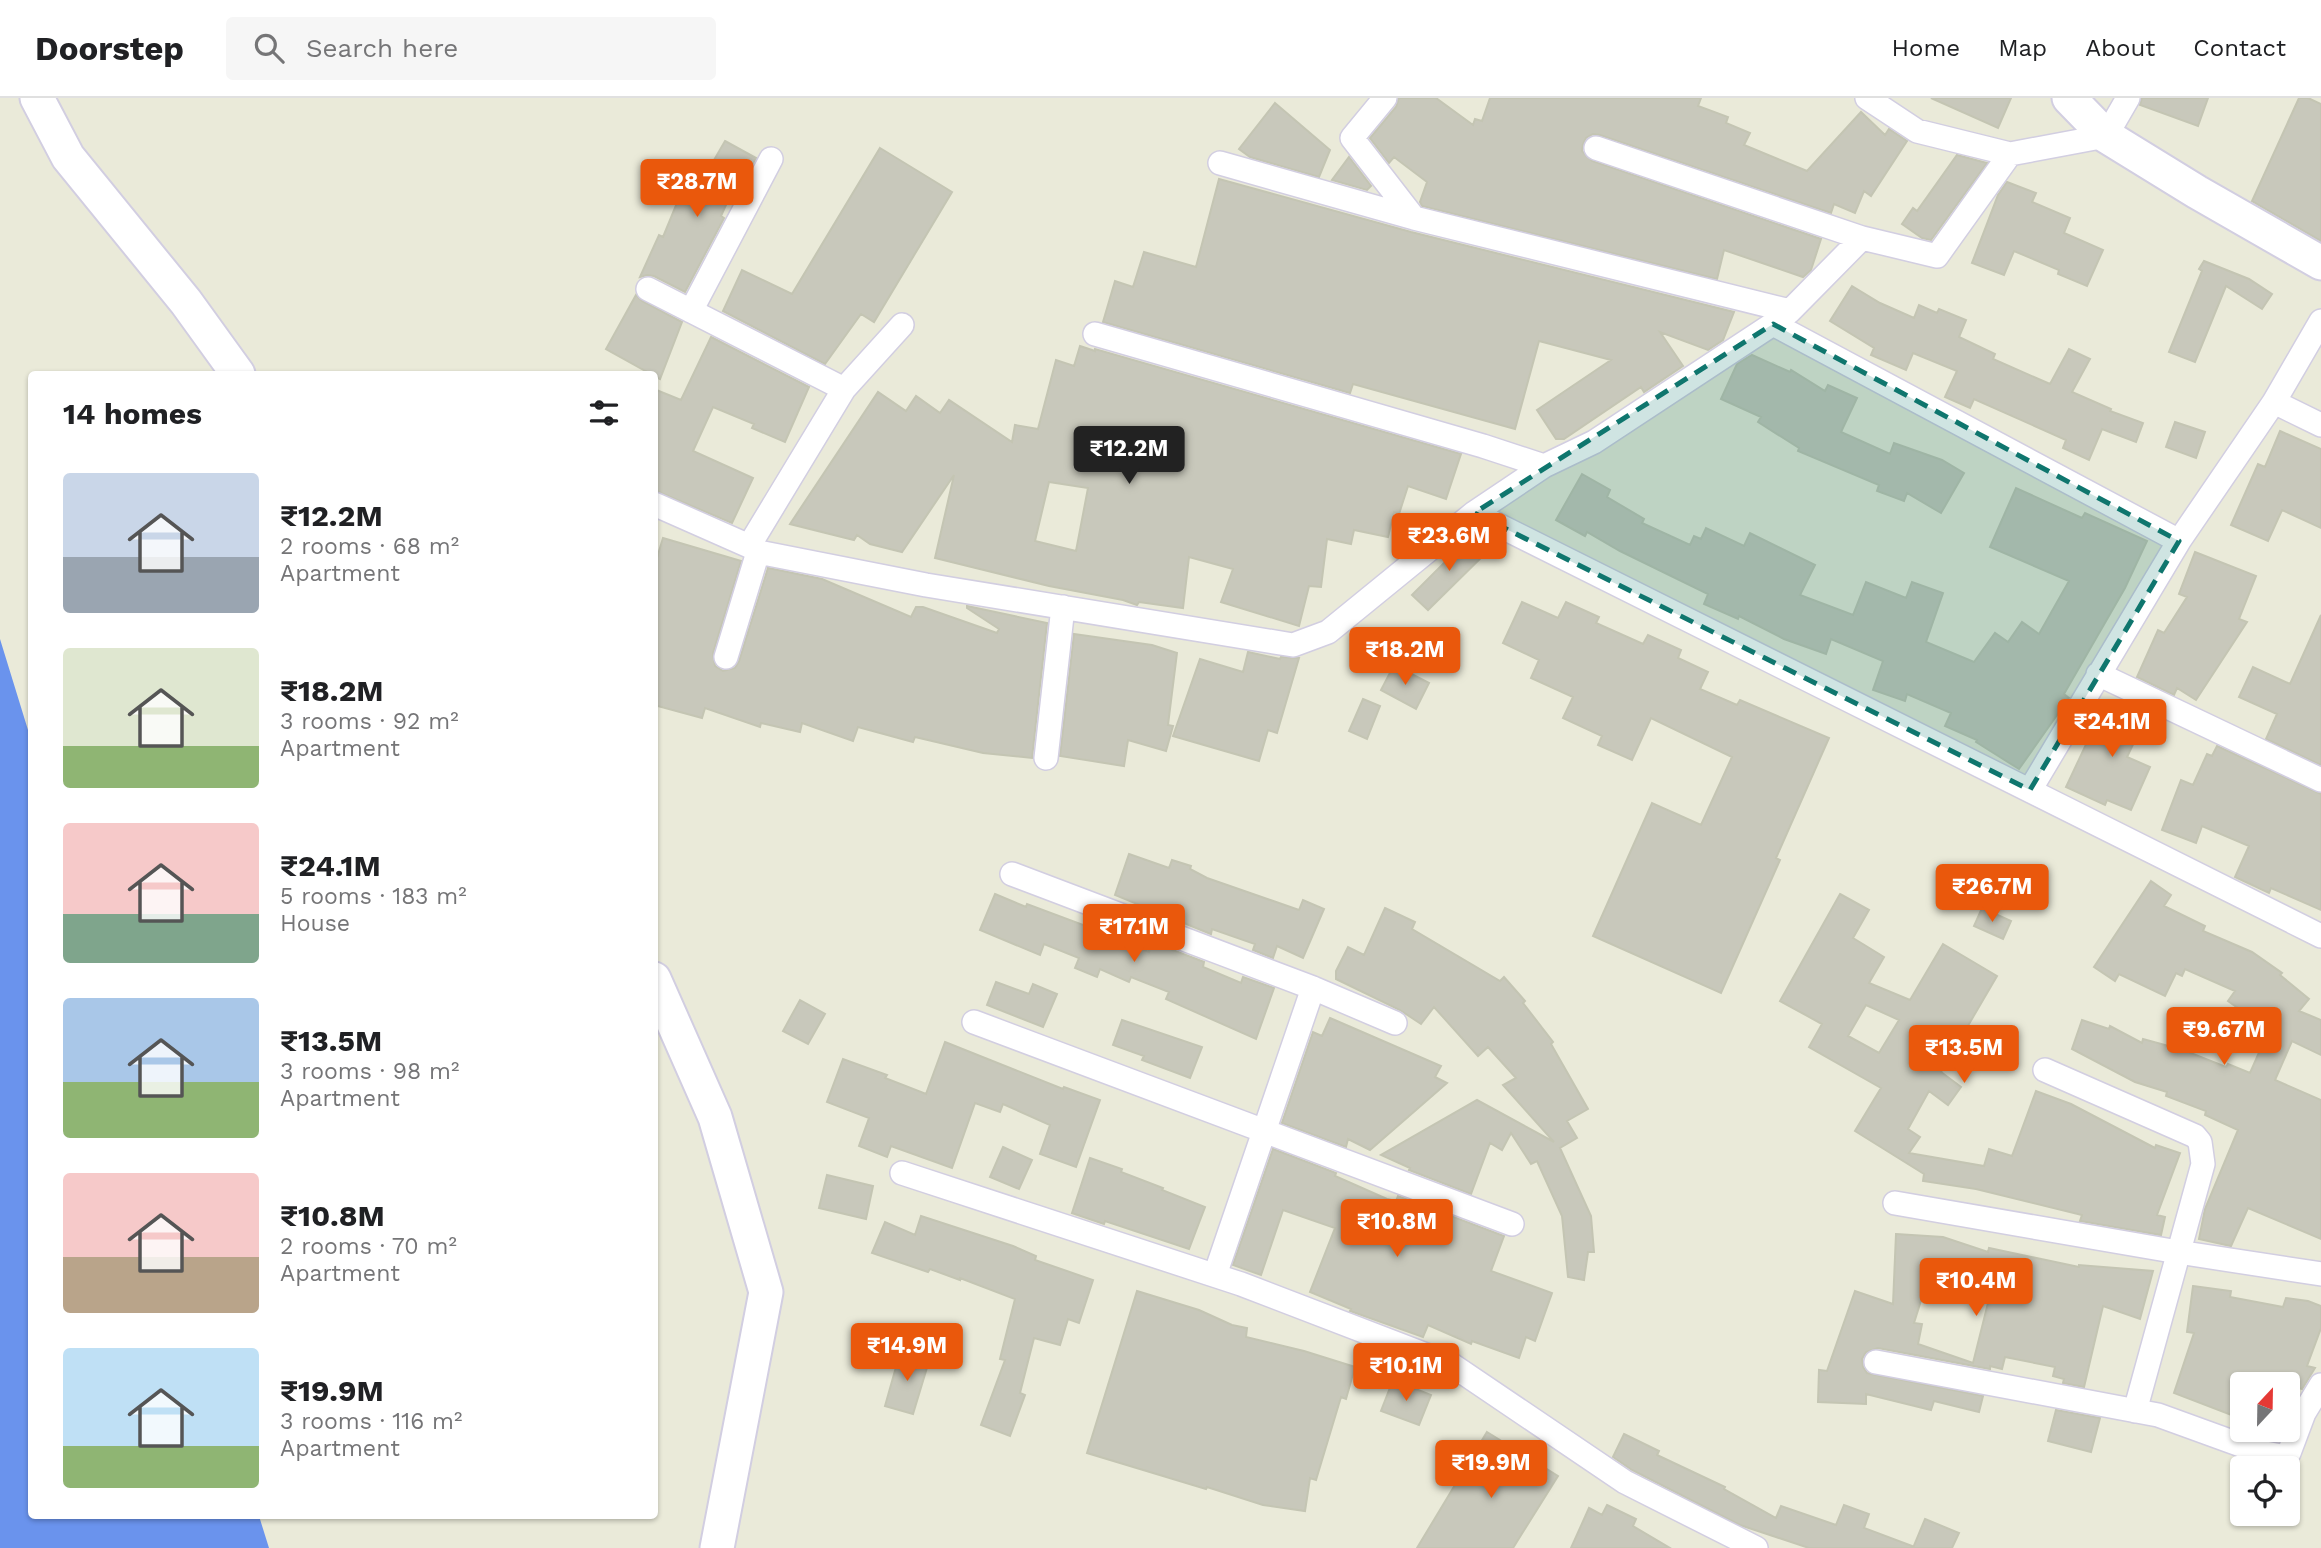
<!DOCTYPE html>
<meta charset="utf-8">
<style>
body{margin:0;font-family:"Work Sans",sans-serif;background:#f6f6f6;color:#202124;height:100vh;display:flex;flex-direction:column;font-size:26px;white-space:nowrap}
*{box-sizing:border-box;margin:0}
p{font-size:23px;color:#757577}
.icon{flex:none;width:38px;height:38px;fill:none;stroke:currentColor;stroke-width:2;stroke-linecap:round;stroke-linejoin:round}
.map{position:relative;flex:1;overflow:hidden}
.panel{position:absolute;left:28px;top:273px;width:630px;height:1148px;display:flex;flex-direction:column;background:#fff;border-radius:7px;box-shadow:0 2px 5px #0004}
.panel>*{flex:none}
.needle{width:46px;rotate:22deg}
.tools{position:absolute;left:2230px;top:1274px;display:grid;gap:14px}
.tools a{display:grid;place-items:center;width:70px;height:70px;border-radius:7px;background:#fff;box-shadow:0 2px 5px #0004;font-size:35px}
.price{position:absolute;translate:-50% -60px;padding:0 16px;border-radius:7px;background:#ea580c;color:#fff;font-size:23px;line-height:46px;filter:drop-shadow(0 2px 4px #0008)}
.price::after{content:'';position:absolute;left:50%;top:42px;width:21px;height:16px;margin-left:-10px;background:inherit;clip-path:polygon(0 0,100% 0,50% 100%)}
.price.selected{background:#222;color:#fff}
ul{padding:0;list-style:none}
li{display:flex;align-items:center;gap:21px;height:175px;padding:0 35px}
li span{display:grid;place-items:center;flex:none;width:196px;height:140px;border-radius:7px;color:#555}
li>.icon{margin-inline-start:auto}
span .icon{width:84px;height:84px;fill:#fffc;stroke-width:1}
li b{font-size:30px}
h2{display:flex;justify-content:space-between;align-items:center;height:84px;padding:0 35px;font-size:30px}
header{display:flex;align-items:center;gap:42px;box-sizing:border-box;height:98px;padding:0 35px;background:#fff;border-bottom:2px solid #e0e0e0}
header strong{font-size:33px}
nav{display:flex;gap:38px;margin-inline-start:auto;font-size:24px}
.search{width:490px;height:63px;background:#f6f6f6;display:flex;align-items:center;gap:18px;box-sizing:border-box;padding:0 24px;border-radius:7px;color:#757577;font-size:26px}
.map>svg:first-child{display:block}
.water{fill:#6a93ed}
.building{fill:#c8c8bb;stroke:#c4c5b3;stroke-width:2;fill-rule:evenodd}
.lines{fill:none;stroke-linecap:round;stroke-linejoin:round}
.street-casing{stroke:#d2cee1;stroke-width:26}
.secondary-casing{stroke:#d2cee1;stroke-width:37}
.street{stroke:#fff;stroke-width:23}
.secondary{stroke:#fff;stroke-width:33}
.marked{fill:#0f766e;fill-opacity:0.2;stroke:#0f766e;stroke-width:5;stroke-dasharray:14 9;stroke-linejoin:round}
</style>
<header>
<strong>Doorstep</strong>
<div class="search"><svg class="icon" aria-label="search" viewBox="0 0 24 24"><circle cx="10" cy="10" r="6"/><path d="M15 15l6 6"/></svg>Search here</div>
<nav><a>Home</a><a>Map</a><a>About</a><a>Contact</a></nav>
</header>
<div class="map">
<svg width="2321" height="1450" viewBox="0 0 2321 1450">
<rect width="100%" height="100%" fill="#eaead9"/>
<path class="water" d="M 0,541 L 32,645 L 32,1418 L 259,1418 L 269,1450 L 0,1450 Z"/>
<path class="building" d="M 1399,0 L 1436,0 L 1473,27 L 1475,21 L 1482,23 L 1490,0 L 1701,0 L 1698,8 L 1728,19 L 1726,25 L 1750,35 L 1744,47 L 1807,73 L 1861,14 L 1885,37 L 1889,31 L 1907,43 L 1871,98 L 1864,93 L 1855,115 L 1834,106 L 1831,115 L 1600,37 L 1593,36 L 1586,40 L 1583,46 L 1582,53 L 1592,63 L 1821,141 L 1811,172 L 1803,179 L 1724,152 L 1717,181 L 1422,108 L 1420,104 L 1427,84 L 1394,59 L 1389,65 L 1370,40 L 1396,9 Z
M 1931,0 L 2011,0 L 1998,30 Z
M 2142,0 L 2208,0 L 2198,28 L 2140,7 Z
M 2299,0 L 2308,0 L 2321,6 L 2321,143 L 2252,103 Z
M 1275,5 L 1330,52 L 1319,79 L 1250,59 L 1239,51 Z
M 725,43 L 756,60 L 744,83 L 738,80 L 721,118 L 724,120 L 685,194 L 654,178 L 647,177 L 640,179 L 659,137 L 663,139 L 679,100 L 684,102 L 701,65 L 710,69 Z
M 880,50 L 952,94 L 874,224 L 861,216 L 825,266 L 723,213 L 742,172 L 792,196 Z
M 1957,57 L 1987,65 L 1931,142 L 1922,140 L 1902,126 L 1913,110 L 1917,113 Z
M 1349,59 L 1371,88 L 1367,92 L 1332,82 Z
M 1219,81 L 1411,134 L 1734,214 L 1723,242 L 1708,252 L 1660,234 L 1683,268 L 1644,294 L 1641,289 L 1564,341 L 1556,341 L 1537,312 L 1611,262 L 1539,243 L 1515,331 L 1353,286 L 1350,295 L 1103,224 L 1115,183 L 1133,189 L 1144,154 L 1196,169 Z
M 2007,84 L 2036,95 L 2032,104 L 2070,120 L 2064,135 L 2103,152 L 2087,188 L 2058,176 L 2059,172 L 2014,153 L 2004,177 L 1972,165 L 1998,97 Z
M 2204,163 L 2249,181 L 2272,196 L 2262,211 L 2226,188 L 2195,264 L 2169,254 L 2202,173 L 2199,171 Z
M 1852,188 L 1880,205 L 1914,220 L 1919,207 L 1937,215 L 1939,211 L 1966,222 L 1959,239 L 1995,256 L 1993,261 L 2050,286 L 2069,251 L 2090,261 L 2072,294 L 2111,311 L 2110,313 L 2143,325 L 2136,344 L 2102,331 L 2089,362 L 2063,350 L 2066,342 L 1974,301 L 1970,310 L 1945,299 L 1957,273 L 1913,255 L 1906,272 L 1871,257 L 1874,250 L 1830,223 Z
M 636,197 L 642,203 L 682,224 L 660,281 L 606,251 Z
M 711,239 L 809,289 L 785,344 L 752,330 L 754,326 L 713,309 L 693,353 L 753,380 L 732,425 L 654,392 L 654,291 L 681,302 Z
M 1080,248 L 1095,253 L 1095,251 L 1461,356 L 1446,401 L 1408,388 L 1399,416 L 1394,414 L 1388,439 L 1354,432 L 1351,446 L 1327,441 L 1321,489 L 1309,488 L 1299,528 L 1221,504 L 1233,471 L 1189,459 L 1183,510 L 1139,504 L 1137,507 L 1123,502 L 1049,488 L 935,460 L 954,377 L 902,454 L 870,446 L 857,437 L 854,442 L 790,426 L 878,294 L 906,313 L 916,298 L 940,315 L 949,302 L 1012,344 L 1015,327 L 1038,331 L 1056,262 L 1074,268 ZM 1049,384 L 1088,390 L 1076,453 L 1035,443 Z
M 1752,257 L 1790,274 L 1791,272 L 1825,293 L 1828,287 L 1857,300 L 1841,334 L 1890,356 L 1894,345 L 1942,362 L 1964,375 L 1941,415 L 1907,395 L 1904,403 L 1877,393 L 1879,387 L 1798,353 L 1799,350 L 1758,324 L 1761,319 L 1721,301 L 1737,266 Z
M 2175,324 L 2205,334 L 2196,360 L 2166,349 Z
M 2280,333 L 2321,351 L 2321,430 L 2282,412 L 2268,443 L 2231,427 L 2258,366 L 2265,369 Z
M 1582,376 L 1610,392 L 1607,399 L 1644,421 L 1642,425 L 1690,447 L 1694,438 L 1701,441 L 1706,430 L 1744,448 L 1750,435 L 1815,467 L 1800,497 L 1853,517 L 1866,484 L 1906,500 L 1912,484 L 1943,495 L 1926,544 L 1974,564 L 1995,535 L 2008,544 L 2022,524 L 2039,536 L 2069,483 L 1990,449 L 2016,390 L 2082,420 L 2085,415 L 2147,443 L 2125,490 L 2064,596 L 2069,600 L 2019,671 L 1976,644 L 1977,642 L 1945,628 L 1951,615 L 1907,596 L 1905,603 L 1873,592 L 1883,563 L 1831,541 L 1826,556 L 1784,541 L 1739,518 L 1738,521 L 1704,506 L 1708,496 L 1620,453 L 1587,434 L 1585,438 L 1556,422 Z
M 663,440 L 741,463 L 713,555 L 715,568 L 723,573 L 735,570 L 739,563 L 768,470 L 822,481 L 911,519 L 916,509 L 923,509 L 997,535 L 999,531 L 967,510 L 967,508 L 1047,525 L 1032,660 L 983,655 L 915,639 L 913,644 L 858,629 L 853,643 L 802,625 L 800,634 L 761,625 L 760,629 L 705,610 L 702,620 L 654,607 L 654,470 Z
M 1469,440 L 1488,453 L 1428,512 L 1412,497 Z
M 2195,454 L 2256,478 L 2239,521 L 2247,524 L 2196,602 L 2177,590 L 2174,597 L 2137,579 L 2158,532 L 2164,535 L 2187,499 L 2179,496 Z
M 1522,504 L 1558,520 L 1566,504 L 1599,519 L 1596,525 L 1643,546 L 1648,537 L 1681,552 L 1678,560 L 1708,574 L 1700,591 L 1737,607 L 1740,602 L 1829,640 L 1776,760 L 1780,762 L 1721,895 L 1593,838 L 1652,705 L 1701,727 L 1732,659 L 1651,620 L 1632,662 L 1598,647 L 1602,638 L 1563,620 L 1573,599 L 1531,580 L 1539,562 L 1503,545 Z
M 2321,517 L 2321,667 L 2266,641 L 2277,616 L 2239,599 L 2253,569 L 2290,586 Z
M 1074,536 L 1152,547 L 1177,555 L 1168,627 L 1173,628 L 1166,653 L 1128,642 L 1124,668 L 1060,658 Z
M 1248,554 L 1280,561 L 1281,559 L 1299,560 L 1277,635 L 1268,632 L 1259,663 L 1173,638 L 1200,561 L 1243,574 Z
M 1394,567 L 1429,585 L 1416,611 L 1381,592 Z
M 1363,601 L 1380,608 L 1367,641 L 1349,633 Z
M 2106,604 L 2122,611 L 2126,605 L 2148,615 L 2127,659 L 2150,669 L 2131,712 L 2107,702 L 2105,707 L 2066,689 Z
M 2217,648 L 2321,696 L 2321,812 L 2271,790 L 2269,795 L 2235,779 L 2249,748 L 2202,728 L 2196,745 L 2162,732 L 2181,682 L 2193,687 L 2207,656 L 2212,658 Z
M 1129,756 L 1169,770 L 1172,762 L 1191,768 L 1190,771 L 1207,780 L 1299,812 L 1303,802 L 1324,811 L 1303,860 L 1277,848 L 1273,860 L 1253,852 L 1255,846 L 1212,831 L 1211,836 L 1115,797 Z
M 2151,783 L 2171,797 L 2164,808 L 2205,828 L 2203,833 L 2252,854 L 2282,875 L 2280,877 L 2309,901 L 2299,913 L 2321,922 L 2321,957 L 2292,943 L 2275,982 L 2321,1002 L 2321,1141 L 2248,1110 L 2231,1148 L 2199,1141 L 2205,1111 L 2238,1032 L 2205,1017 L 2206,1013 L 2166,998 L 2167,994 L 2135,984 L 2072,951 L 2082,922 L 2109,931 L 2110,928 L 2142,945 L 2143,941 L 2183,952 L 2226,969 L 2228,966 L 2250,975 L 2269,932 L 2228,903 L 2235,893 L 2185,871 L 2182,878 L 2176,875 L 2165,898 L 2119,876 L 2115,883 L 2094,869 Z
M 995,796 L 1026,809 L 1027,806 L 1091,830 L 1092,827 L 1149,854 L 1152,844 L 1204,864 L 1203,869 L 1241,885 L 1243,879 L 1274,890 L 1256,941 L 1166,901 L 1169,894 L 1131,879 L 1129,884 L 1100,871 L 1097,879 L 1075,870 L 1079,860 L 1044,846 L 1040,857 L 980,832 Z
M 1840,796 L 1869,812 L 1853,840 L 1884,859 L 1869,885 L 1910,902 L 1943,846 L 1997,878 L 1941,974 L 1961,989 L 1948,1007 L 1929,993 L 1908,1031 L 1920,1039 L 1909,1055 L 1984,1068 L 1989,1051 L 2012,1058 L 2036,993 L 2071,1006 L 2155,1050 L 2156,1047 L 2180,1055 L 2157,1117 L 2165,1119 L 2161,1137 L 2080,1123 L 2082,1117 L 1976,1091 L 1923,1083 L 1924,1076 L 1855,1033 L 1881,990 L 1809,949 L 1822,926 L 1780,903 ZM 1866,907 L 1899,922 L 1879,955 L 1848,938 Z
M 1385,810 L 1415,824 L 1412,831 L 1500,883 L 1504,879 L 1525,903 L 1523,905 L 1553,944 L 1551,946 L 1588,1011 L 1567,1023 L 1577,1040 L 1560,1050 L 1591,1118 L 1594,1154 L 1588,1154 L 1584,1182 L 1568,1179 L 1562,1118 L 1537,1063 L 1531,1066 L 1511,1035 L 1502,1052 L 1490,1045 L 1471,1096 L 1409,1072 L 1410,1070 L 1381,1057 L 1477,1002 L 1554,1044 L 1503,987 L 1516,980 L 1488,949 L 1478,958 L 1434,909 L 1421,926 L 1400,912 L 1336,881 L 1336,873 L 1348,849 L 1364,857 Z
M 1982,810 L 2011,823 L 2003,841 L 1974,828 Z
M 996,884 L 1029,896 L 1033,886 L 1057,896 L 1043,929 L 987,907 Z
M 800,902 L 825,916 L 808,946 L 783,933 Z
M 1330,920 L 1441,968 L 1435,979 L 1447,985 L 1370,1052 L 1348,1041 L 1346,1049 L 1282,1025 L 1313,934 L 1322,938 Z
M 1122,922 L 1202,949 L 1190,980 L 1142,962 L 1144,958 L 1113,947 Z
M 945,944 L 1063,991 L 1064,989 L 1100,1002 L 1076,1069 L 1040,1056 L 1050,1027 L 1003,1006 L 1000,1014 L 975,1005 L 952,1070 L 891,1048 L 887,1059 L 859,1048 L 869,1020 L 827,1004 L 843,961 L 887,977 L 885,980 L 926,996 Z
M 1003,1049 L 1032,1062 L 1019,1091 L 990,1079 Z
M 1273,1051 L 1336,1075 L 1335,1078 L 1387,1101 L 1396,1103 L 1398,1098 L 1504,1138 L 1491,1173 L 1552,1195 L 1535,1243 L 1526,1239 L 1519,1260 L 1472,1243 L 1471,1246 L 1428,1227 L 1423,1239 L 1350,1213 L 1351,1211 L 1310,1194 L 1335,1130 L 1283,1112 L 1261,1177 L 1233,1167 Z
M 1090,1060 L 1122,1071 L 1121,1074 L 1163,1090 L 1162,1092 L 1205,1109 L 1189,1151 L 1105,1123 L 1104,1126 L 1072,1115 Z
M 827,1077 L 873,1088 L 866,1121 L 819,1110 Z
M 921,1118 L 1013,1148 L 1036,1158 L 1035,1162 L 1093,1182 L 1079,1225 L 1068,1221 L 1060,1247 L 1034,1240 L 1020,1295 L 1025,1297 L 1010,1338 L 981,1327 L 1005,1262 L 1000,1261 L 1015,1201 L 960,1180 L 960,1182 L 930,1171 L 928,1174 L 872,1155 L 885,1124 L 915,1137 Z
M 1896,1136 L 1943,1139 L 1988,1154 L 1989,1150 L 2079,1169 L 2079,1167 L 2153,1173 L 2140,1221 L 2103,1208 L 2084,1289 L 2063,1285 L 2064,1281 L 2053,1278 L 2055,1269 L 2005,1259 L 2002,1271 L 1990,1268 L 1990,1271 L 1878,1250 L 1866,1254 L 1862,1261 L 1863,1269 L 1867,1275 L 1983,1298 L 1979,1314 L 1934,1303 L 1931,1312 L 1866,1296 L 1866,1306 L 1818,1304 L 1819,1272 L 1827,1273 L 1855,1193 L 1893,1206 ZM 1929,1177 L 1990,1197 L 1973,1265 L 1918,1246 L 1922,1226 L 1914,1225 Z
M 2193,1188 L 2231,1193 L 2230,1199 L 2283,1209 L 2286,1200 L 2308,1203 L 2321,1208 L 2321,1230 L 2307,1268 L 2315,1270 L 2302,1291 L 2262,1278 L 2259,1286 L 2242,1286 L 2242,1321 L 2174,1295 L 2194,1235 L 2187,1234 Z
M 1137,1193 L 1199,1212 L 1232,1227 L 1247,1230 L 1246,1239 L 1304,1253 L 1355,1269 L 1346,1301 L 1341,1299 L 1316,1382 L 1310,1380 L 1305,1413 L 1263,1407 L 1207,1389 L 1206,1391 L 1087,1355 Z
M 900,1255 L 929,1263 L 913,1316 L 885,1308 Z
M 1393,1282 L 1431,1297 L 1419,1327 L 1381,1313 Z
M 2056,1312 L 2100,1320 L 2091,1354 L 2048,1343 Z
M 1487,1334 L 1558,1378 L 1513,1450 L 1417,1450 Z
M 1624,1336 L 1659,1353 L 1657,1357 L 1725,1389 L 1724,1391 L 1776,1420 L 1781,1408 L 1836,1427 L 1844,1407 L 1869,1416 L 1864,1430 L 1912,1448 L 1912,1450 L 1809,1450 L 1740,1427 L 1632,1372 L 1613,1359 Z
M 1607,1407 L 1636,1421 L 1633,1428 L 1670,1450 L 1571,1450 L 1589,1410 L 1602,1417 Z
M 1925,1421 L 1959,1435 L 1952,1450 L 1913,1450 Z"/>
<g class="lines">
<defs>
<path id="street" d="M 1385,0 L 1352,40 L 1414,120
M 1867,0 L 1917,33 L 2010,56
M 1596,50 L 1862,140
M 1220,65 L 1414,120 L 1790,213
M 648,191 L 844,291 L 749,448
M 691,213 L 771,61
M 1773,226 L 2179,443
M 1095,236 L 1483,348 L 1544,368
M 844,291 L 902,227
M 2274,304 L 2321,327
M 654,406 L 749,448 L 758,454 L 926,487 L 1293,547 L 1328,534 L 1474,415 L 1544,368 L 1594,344 L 1773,226 L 1790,213 L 1862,140 L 1937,158 L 2010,56 L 2106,38 L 2128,0
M 1474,415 L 2321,838
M 726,559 L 758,454
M 2098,576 L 2321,682
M 1046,660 L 1063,509
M 2030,692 L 2179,443 L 2274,304 L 2321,223
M 1012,776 L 1313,890 L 1395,925
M 974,924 L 1512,1126
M 2045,972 L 2195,1038 L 2200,1044 L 2203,1066 L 2135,1313
M 902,1075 L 1241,1186 L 1452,1267 L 1625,1384 L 1756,1450
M 1895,1105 L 2178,1154 L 2321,1176
M 1215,1177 L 1313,890
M 1876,1264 L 2158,1317 L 2260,1354 L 2281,1358 L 2289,1355 L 2304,1315 L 2321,1287"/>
<path id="secondary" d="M 37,0 L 68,59 L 186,204 L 238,276
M 2069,0 L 2106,38 L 2197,94 L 2321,165
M 654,881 L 715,1019 L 766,1194 L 717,1450"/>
</defs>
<use href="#street" class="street-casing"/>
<use href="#secondary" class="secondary-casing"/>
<use href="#street" class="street"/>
<use href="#secondary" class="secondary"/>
</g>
<path class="marked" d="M 1773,226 L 2179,443 L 2030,692 L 1474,415 Z"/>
</svg>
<div class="tools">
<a><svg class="needle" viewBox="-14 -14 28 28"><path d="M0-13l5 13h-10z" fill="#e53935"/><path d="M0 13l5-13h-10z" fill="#757577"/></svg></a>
<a><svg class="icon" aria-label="locate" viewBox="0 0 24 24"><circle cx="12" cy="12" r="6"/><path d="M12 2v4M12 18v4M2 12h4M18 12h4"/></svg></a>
</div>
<b class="price" style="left:697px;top:121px">₹28.7M</b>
<b class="price selected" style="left:1129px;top:388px">₹12.2M</b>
<b class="price" style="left:1449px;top:475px">₹23.6M</b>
<b class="price" style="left:1405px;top:589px">₹18.2M</b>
<b class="price" style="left:2112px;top:661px">₹24.1M</b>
<b class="price" style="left:1992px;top:826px">₹26.7M</b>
<b class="price" style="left:1134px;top:866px">₹17.1M</b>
<b class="price" style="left:2224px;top:969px">₹9.67M</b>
<b class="price" style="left:1964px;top:987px">₹13.5M</b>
<b class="price" style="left:1397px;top:1161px">₹10.8M</b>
<b class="price" style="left:1976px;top:1220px">₹10.4M</b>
<b class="price" style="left:907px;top:1285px">₹14.9M</b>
<b class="price" style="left:1406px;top:1305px">₹10.1M</b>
<b class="price" style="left:1491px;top:1402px">₹19.9M</b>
<section class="panel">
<h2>14 homes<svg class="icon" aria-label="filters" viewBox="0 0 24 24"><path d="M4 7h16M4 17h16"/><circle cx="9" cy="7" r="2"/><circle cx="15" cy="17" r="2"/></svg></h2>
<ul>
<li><span style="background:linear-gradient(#c9d6e8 60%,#9aa5b1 0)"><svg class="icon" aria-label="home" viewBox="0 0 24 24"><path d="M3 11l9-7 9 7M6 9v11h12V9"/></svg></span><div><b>₹12.2M</b><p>2 rooms · 68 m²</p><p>Apartment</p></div></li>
<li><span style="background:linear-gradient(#dfe7d0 70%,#8fb573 0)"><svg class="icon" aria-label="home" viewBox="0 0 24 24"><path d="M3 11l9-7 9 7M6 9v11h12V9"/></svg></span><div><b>₹18.2M</b><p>3 rooms · 92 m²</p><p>Apartment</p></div></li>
<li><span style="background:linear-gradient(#f6c9c9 65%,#7fa58c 0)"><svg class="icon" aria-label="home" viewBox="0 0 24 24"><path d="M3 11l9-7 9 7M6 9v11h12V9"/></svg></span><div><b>₹24.1M</b><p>5 rooms · 183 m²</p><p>House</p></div></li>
<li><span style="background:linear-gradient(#a9c7e8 60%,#8fb573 0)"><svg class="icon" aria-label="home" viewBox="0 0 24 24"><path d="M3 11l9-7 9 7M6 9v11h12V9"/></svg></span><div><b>₹13.5M</b><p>3 rooms · 98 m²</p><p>Apartment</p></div></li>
<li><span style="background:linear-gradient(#f6c9c9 60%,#b9a48a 0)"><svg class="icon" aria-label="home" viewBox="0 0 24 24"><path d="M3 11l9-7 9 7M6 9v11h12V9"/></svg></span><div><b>₹10.8M</b><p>2 rooms · 70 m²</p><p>Apartment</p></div></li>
<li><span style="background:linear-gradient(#bfe0f5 70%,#8fb573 0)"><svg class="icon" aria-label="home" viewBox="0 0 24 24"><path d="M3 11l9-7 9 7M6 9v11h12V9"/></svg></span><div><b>₹19.9M</b><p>3 rooms · 116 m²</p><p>Apartment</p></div></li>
</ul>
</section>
</div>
